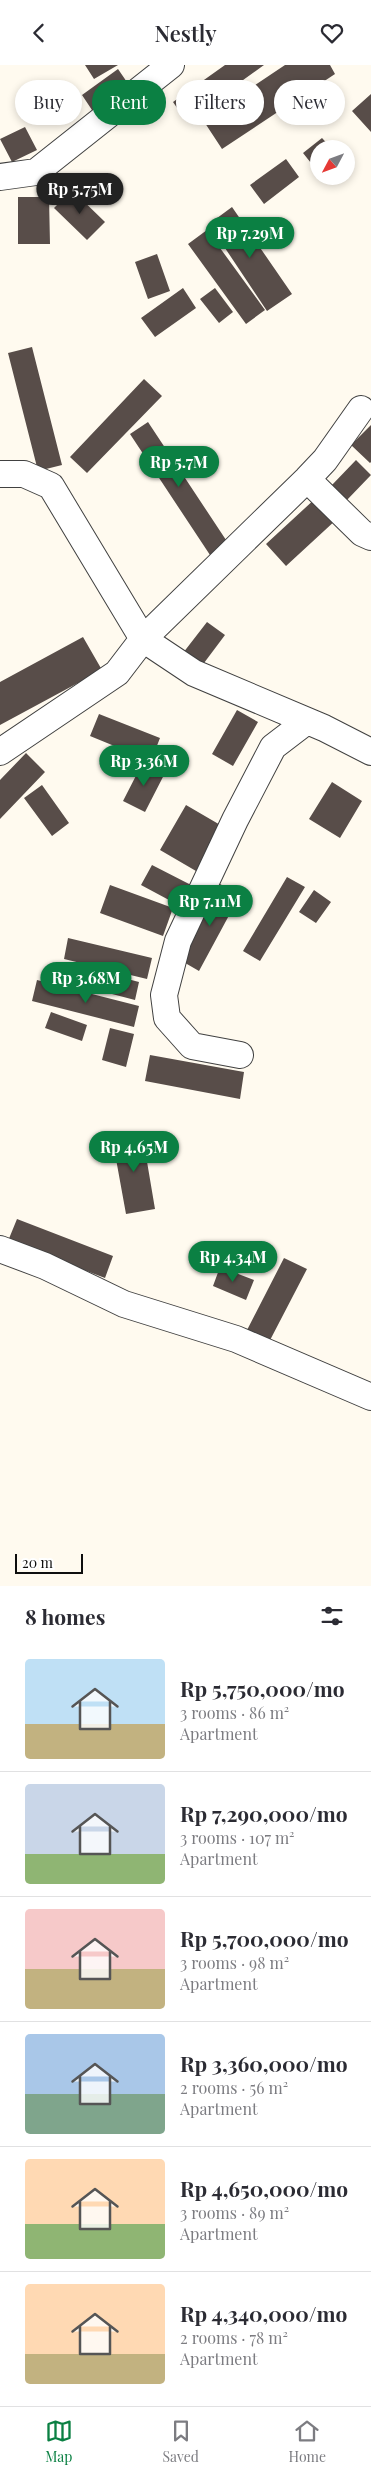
<!DOCTYPE html>
<meta charset="utf-8">
<style>
body{margin:0;font-family:"Playfair Display",serif;background:#f2f2f3;color:#2b2b33;height:100vh;display:flex;flex-direction:column;font-size:19px;white-space:nowrap}
*{box-sizing:border-box;margin:0}
p{font-size:16px;color:#7c7c81}
.icon{flex:none;width:28px;height:28px;fill:none;stroke:currentColor;stroke-width:2;stroke-linecap:round;stroke-linejoin:round}
.map{position:relative;height:1521px;overflow:hidden}
.side{display:flex;flex-direction:column;background:#fff;flex:1}
.side>*{flex:none}
.hud{position:absolute;left:15px;top:15px;width:341px;height:45px;display:flex;gap:10px}
.needle{width:32px;rotate:229deg}
.fabs{position:absolute;left:310px;top:75px;display:grid;gap:10px}
.fabs a{display:grid;place-items:center;width:45px;height:45px;border-radius:50%;background:#fff;box-shadow:0 2px 8px #0003;font-size:25px}
.scale{position:absolute;left:15px;bottom:12px;width:68px;box-sizing:border-box;padding-left:5px;border:2px solid #0e0e0e;border-top:0;font-size:14px;line-height:18px;white-space:nowrap;color:#0e0e0e;-webkit-text-stroke:4px #fff;paint-order:stroke}
.price{position:absolute;translate:-50% -42px;padding:0 11px;border-radius:18px;background:#0b8043;color:#fff;font-size:16px;line-height:32px;filter:drop-shadow(0 1px 2px #0008)}
.price::after{content:'';position:absolute;left:50%;top:30px;width:15px;height:11px;margin-left:-8px;background:inherit;clip-path:polygon(0 0,100% 0,50% 100%)}
.price.current{background:#222;color:#fff}
ul{padding:0;list-style:none}
li{display:flex;align-items:center;gap:15px;height:125px;padding:0 25px}
li+li{border-top:1px solid #e1e1e2}
li span{display:grid;place-items:center;flex:none;width:140px;height:100px;border-radius:5px;color:#555}
li>.icon{margin-inline-start:auto}
span .icon{width:60px;height:60px;fill:#fffc;stroke-width:1}
li b{font-size:21px}
h2{display:flex;justify-content:space-between;align-items:center;height:60px;padding:0 25px;font-size:21px}
.chip{padding:0 18px;border-radius:22px;background:#fff;box-shadow:0 2px 8px #0003;font-size:18px;line-height:45px}
.chip.current{background:#0b8043;color:#fff}
header{display:flex;justify-content:space-between;align-items:center;height:65px;padding:0 25px;background:#fff;font-size:22px;font-weight:600}
.tabs{display:flex;justify-content:space-around;align-items:center;height:70px;border-top:1px solid #e1e1e2;background:#fff;font-size:14px;color:#7c7c81}
.tabs a{display:grid;justify-items:center;gap:2px}
.tabs .current{color:#0b8043}
.map>svg:first-child{display:block}
.building{fill:#584d49}
.lines{fill:none;stroke-linecap:round;stroke-linejoin:round}
.street-casing{stroke:#414141;stroke-width:28}
.street{stroke:#fff;stroke-width:26}
</style>
<header><svg class="icon" aria-label="back" viewBox="0 0 24 24"><path d="M15 5l-7 7 7 7"/></svg>Nestly<svg class="icon" aria-label="heart" viewBox="0 0 24 24"><path d="M12 20l-8-8c-3-5 5-10 8-4 3-6 11-1 8 4z"/></svg></header>
<div class="map">
<svg width="371" height="1521" viewBox="0 0 371 1521">
<rect width="100%" height="100%" fill="#fffaef"/>
<path class="building" d="M 85,0 L 118,0 L 94,14 Z
M 225,0 L 264,0 L 186,56 L 173,37 Z
M 285,0 L 330,0 L 335,9 L 222,84 L 203,55 Z
M 118,4 L 131,23 L 94,48 L 82,30 Z
M 371,29 L 371,67 L 352,46 Z
M 25,62 L 37,85 L 12,97 L 0,74 Z
M 322,73 L 332,84 L 319,84 L 319,99 L 315,103 L 303,88 Z
M 286,94 L 299,112 L 264,139 L 250,120 Z
M 72,125 L 105,157 L 87,175 L 54,143 Z
M 18,132 L 49,132 L 50,179 L 18,179 Z
M 232,142 L 292,229 L 267,246 L 209,159 Z
M 207,165 L 265,245 L 246,259 L 188,179 Z
M 157,189 L 170,226 L 148,234 L 135,197 Z
M 183,223 L 196,243 L 155,272 L 141,253 Z
M 215,223 L 233,247 L 219,258 L 200,234 Z
M 32,282 L 62,400 L 38,406 L 8,288 Z
M 144,314 L 162,331 L 87,408 L 70,392 Z
M 148,357 L 228,478 L 210,490 L 130,369 Z
M 371,360 L 371,397 L 370,398 L 351,380 Z
M 356,395 L 371,410 L 346,436 L 331,421 Z
M 317,432 L 337,454 L 286,501 L 266,479 Z
M 207,557 L 225,570 L 201,602 L 183,588 Z
M 83,572 L 102,605 L 0,660 L 0,617 Z
M 237,645 L 258,657 L 233,701 L 212,689 Z
M 99,649 L 160,673 L 151,696 L 90,671 Z
M 26,688 L 45,707 L 0,754 L 0,715 Z
M 143,697 L 165,708 L 145,747 L 123,736 Z
M 332,717 L 362,736 L 340,773 L 309,754 Z
M 42,720 L 69,758 L 52,771 L 24,733 Z
M 186,740 L 222,761 L 196,806 L 160,785 Z
M 152,800 L 193,821 L 182,842 L 141,820 Z
M 287,812 L 305,822 L 260,896 L 243,886 Z
M 220,819 L 240,830 L 199,906 L 180,895 Z
M 110,820 L 173,843 L 163,871 L 100,848 Z
M 314,825 L 331,837 L 316,858 L 299,847 Z
M 68,873 L 152,893 L 147,914 L 64,894 Z
M 93,905 L 139,917 L 135,935 L 89,923 Z
M 37,915 L 139,941 L 134,962 L 32,936 Z
M 51,947 L 87,960 L 82,976 L 45,963 Z
M 110,963 L 134,969 L 126,1002 L 102,995 Z
M 150,990 L 244,1007 L 240,1034 L 145,1016 Z
M 142,1067 L 155,1144 L 126,1149 L 112,1072 Z
M 17,1154 L 113,1191 L 105,1213 L 8,1176 Z
M 284,1193 L 307,1204 L 267,1281 L 245,1269 Z
M 220,1202 L 254,1215 L 246,1235 L 213,1221 Z"/>
<g class="lines">
<defs>
<path id="street" d="M 0,112 L 36,107 L 171,0
M 0,409 L 24,409 L 51,421 L 143,574 L 194,608 L 324,663 L 371,687
M 307,414 L 362,468 L 371,472
M 0,687 L 117,608 L 143,574 L 307,414 L 325,395 L 361,344
M 240,990 L 192,981 L 167,953 L 164,930 L 178,876 L 235,755 L 273,682 L 307,656
M 0,1184 L 45,1201 L 124,1239 L 236,1274 L 371,1332"/>
</defs>
<use href="#street" class="street-casing"/>
<use href="#street" class="street"/>
</g>
</svg>
<div class="fabs">
<a><svg class="needle" viewBox="-14 -14 28 28"><path d="M0-13l5 13h-10z" fill="#e53935"/><path d="M0 13l5-13h-10z" fill="#7c7c81"/></svg></a>
</div>
<div class="scale">20 m</div>
<b class="price current" style="left:80px;top:150px">Rp 5.75M</b>
<b class="price" style="left:250px;top:194px">Rp 7.29M</b>
<b class="price" style="left:179px;top:423px">Rp 5.7M</b>
<b class="price" style="left:144px;top:722px">Rp 3.36M</b>
<b class="price" style="left:210px;top:862px">Rp 7.11M</b>
<b class="price" style="left:86px;top:939px">Rp 3.68M</b>
<b class="price" style="left:134px;top:1108px">Rp 4.65M</b>
<b class="price" style="left:233px;top:1218px">Rp 4.34M</b>
<div class="hud">
<a class="chip">Buy</a>
<a class="chip current">Rent</a>
<a class="chip">Filters</a>
<a class="chip">New</a>
</div>
</div>
<section class="side">
<h2>8 homes<svg class="icon" aria-label="filters" viewBox="0 0 24 24"><path d="M4 7h16M4 17h16"/><circle cx="9" cy="7" r="2"/><circle cx="15" cy="17" r="2"/></svg></h2>
<ul>
<li><span style="background:linear-gradient(#bfe0f5 65%,#c2b280 0)"><svg class="icon" aria-label="home" viewBox="0 0 24 24"><path d="M3 11l9-7 9 7M6 9v11h12V9"/></svg></span><div><b>Rp 5,750,000/mo</b><p>3 rooms · 86 m²</p><p>Apartment</p></div></li>
<li><span style="background:linear-gradient(#c9d6e8 70%,#8fb573 0)"><svg class="icon" aria-label="home" viewBox="0 0 24 24"><path d="M3 11l9-7 9 7M6 9v11h12V9"/></svg></span><div><b>Rp 7,290,000/mo</b><p>3 rooms · 107 m²</p><p>Apartment</p></div></li>
<li><span style="background:linear-gradient(#f6c9c9 60%,#c2b280 0)"><svg class="icon" aria-label="home" viewBox="0 0 24 24"><path d="M3 11l9-7 9 7M6 9v11h12V9"/></svg></span><div><b>Rp 5,700,000/mo</b><p>3 rooms · 98 m²</p><p>Apartment</p></div></li>
<li><span style="background:linear-gradient(#a9c7e8 60%,#7fa58c 0)"><svg class="icon" aria-label="home" viewBox="0 0 24 24"><path d="M3 11l9-7 9 7M6 9v11h12V9"/></svg></span><div><b>Rp 3,360,000/mo</b><p>2 rooms · 56 m²</p><p>Apartment</p></div></li>
<li><span style="background:linear-gradient(#ffd9b3 65%,#8fb573 0)"><svg class="icon" aria-label="home" viewBox="0 0 24 24"><path d="M3 11l9-7 9 7M6 9v11h12V9"/></svg></span><div><b>Rp 4,650,000/mo</b><p>3 rooms · 89 m²</p><p>Apartment</p></div></li>
<li><span style="background:linear-gradient(#ffd9b3 70%,#c2b280 0)"><svg class="icon" aria-label="home" viewBox="0 0 24 24"><path d="M3 11l9-7 9 7M6 9v11h12V9"/></svg></span><div><b>Rp 4,340,000/mo</b><p>2 rooms · 78 m²</p><p>Apartment</p></div></li>
</ul>
</section>
<nav class="tabs">
<a class="current"><svg class="icon" aria-label="map" viewBox="0 0 24 24"><path d="M3 6l6-2 6 2 6-2v14l-6 2-6-2-6 2zM9 4v14M15 6v14"/></svg>Map</a>
<a><svg class="icon" aria-label="saved" viewBox="0 0 24 24"><path d="M7 4h10v16l-5-4-5 4z"/></svg>Saved</a>
<a><svg class="icon" aria-label="home" viewBox="0 0 24 24"><path d="M3 11l9-7 9 7M6 9v11h12V9"/></svg>Home</a>
</nav>
